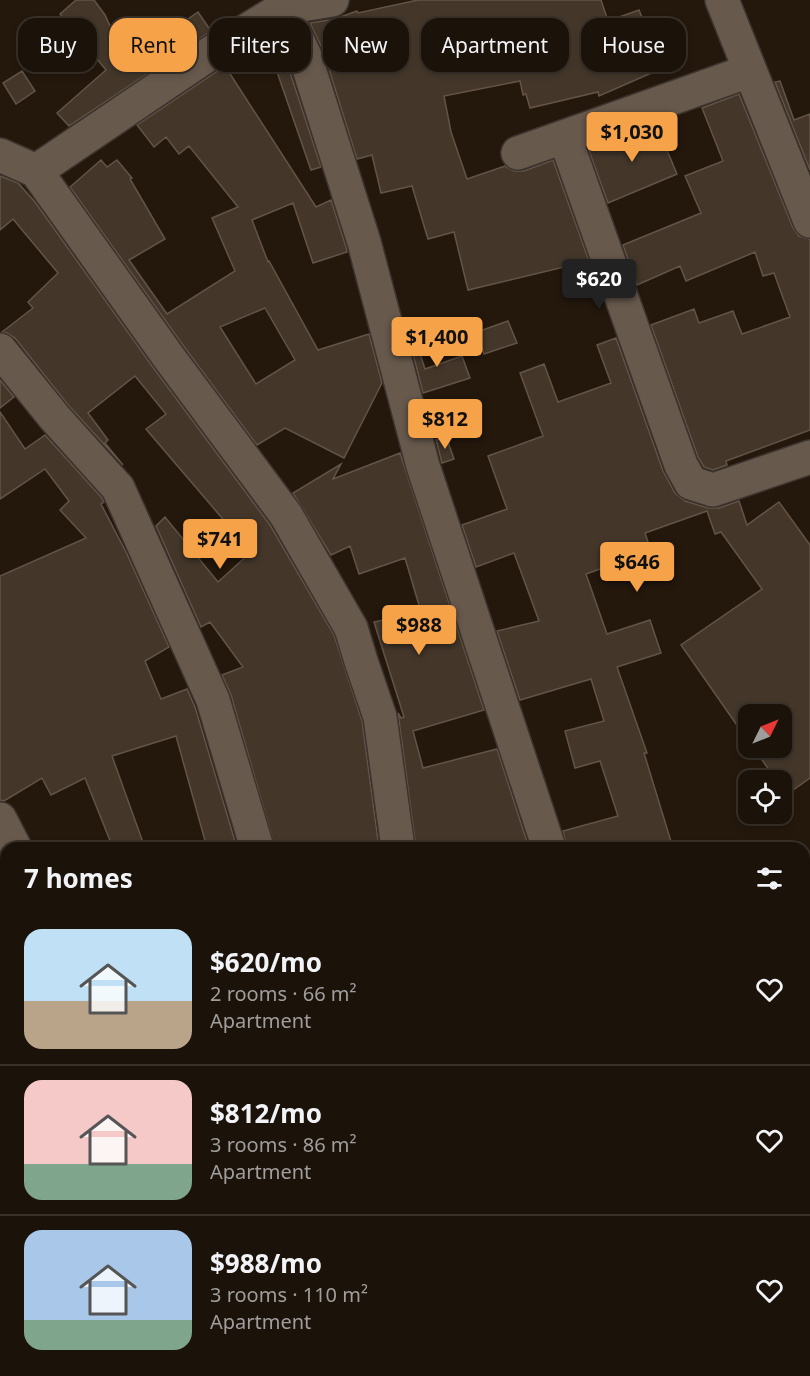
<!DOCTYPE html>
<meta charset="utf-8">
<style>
body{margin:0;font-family:"Noto Sans",sans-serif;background:#241b13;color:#f1f3f6;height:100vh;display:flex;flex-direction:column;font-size:22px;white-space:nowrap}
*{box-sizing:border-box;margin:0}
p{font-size:20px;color:#a09e9c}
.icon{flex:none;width:33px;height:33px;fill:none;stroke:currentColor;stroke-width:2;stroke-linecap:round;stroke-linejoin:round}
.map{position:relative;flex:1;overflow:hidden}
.sheet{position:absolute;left:0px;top:842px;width:810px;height:536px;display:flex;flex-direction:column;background:#1b120a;border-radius:18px 18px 0 0;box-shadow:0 3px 9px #0003,0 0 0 2px #39322b}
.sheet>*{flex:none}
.banner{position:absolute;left:18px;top:18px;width:774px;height:54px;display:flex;gap:12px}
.needle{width:39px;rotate:47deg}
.tools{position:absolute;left:738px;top:704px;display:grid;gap:12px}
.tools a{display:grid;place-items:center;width:54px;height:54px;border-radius:12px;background:#1b120a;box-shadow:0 3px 9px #0003,0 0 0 2px #39322b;font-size:30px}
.price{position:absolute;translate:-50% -51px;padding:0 14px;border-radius:6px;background:#f6a248;color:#111;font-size:20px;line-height:39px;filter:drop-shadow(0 2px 3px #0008)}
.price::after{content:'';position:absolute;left:50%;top:36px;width:18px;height:14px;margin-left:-9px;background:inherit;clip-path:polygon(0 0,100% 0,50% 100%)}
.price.on{background:#222;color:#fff}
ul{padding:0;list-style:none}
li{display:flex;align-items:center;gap:18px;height:150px;padding:0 24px}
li+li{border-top:2px solid #39322b}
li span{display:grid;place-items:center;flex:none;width:168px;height:120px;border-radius:18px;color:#555}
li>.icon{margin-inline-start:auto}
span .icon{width:72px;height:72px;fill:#fffc;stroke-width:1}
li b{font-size:26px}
h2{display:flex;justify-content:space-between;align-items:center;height:72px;padding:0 24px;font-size:26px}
.pill{padding:0 21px;border-radius:18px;background:#1b120a;box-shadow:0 3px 9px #0003,0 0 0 2px #39322b;font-size:21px;line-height:54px}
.pill.on{background:#f6a248;color:#111}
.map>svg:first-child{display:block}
.cemetery{fill:url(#cemetery-stones)}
.building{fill:#44372a;stroke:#625447;stroke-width:1.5;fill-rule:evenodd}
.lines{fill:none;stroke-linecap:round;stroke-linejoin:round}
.minor-casing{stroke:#3d342f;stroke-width:36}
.minor{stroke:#67594c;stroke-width:33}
</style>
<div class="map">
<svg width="810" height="1376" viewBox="0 0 810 1376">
<defs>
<pattern id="cemetery-stones" width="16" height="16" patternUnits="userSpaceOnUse" patternTransform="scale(1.5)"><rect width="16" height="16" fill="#482f17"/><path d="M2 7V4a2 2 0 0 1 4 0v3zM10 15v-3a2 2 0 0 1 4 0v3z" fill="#634e39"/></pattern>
</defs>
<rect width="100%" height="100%" fill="#24180d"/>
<path class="cemetery" d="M 6,1343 L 6,1371 L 103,1371 L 104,1376 L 0,1376 L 0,1350 Z"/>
<path class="building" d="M 76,0 L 94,0 L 105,15 L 125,59 L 154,39 L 155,42 L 198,12 L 211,31 L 69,126 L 57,113 L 106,70 L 60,14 Z
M 418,0 L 601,0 L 608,21 L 639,10 L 652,43 L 649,44 L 656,71 L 599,96 L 598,92 L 530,108 L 526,94 L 523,95 L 520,81 L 444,96 L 451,132 L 467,179 L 505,166 L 514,171 L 524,171 L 553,160 L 589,261 L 468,290 L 454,232 L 428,239 L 412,186 L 381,193 L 372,155 L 357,159 L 323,50 L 310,23 L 335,19 L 357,11 L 358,13 Z
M 275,35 L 287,63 L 321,167 L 311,170 L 266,40 Z
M 225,66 L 316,207 L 331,200 L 346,247 L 347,252 L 313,263 L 293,203 L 252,220 L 268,262 L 269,261 L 318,350 L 369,334 L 382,383 L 344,458 L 285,428 L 257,445 L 185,348 L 70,187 L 101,160 L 107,167 L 117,160 L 132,178 L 130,179 L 165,239 L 129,260 L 167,314 L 235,271 L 212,218 L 238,207 L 189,146 L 179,154 L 166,137 L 154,147 L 137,125 ZM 265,308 L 295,360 L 256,384 L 220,327 Z
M 22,71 L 35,91 L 16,104 L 3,83 Z
M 780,81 L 794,120 L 810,114 L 810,170 L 775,82 Z
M 739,94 L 793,228 L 799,236 L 810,239 L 810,430 L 726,461 L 727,465 L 713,470 L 704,467 L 698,457 L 651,325 L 694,309 L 699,323 L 733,311 L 742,334 L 790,317 L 774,273 L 763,276 L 755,252 L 686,281 L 680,266 L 637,285 L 623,245 L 701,213 L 685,176 L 723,161 L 702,108 Z
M 656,124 L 677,174 L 608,203 L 588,148 Z
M 0,176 L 18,183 L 35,202 L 155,370 L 270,525 L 334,635 L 362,721 L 379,848 L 275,848 L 231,695 L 222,675 L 243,667 L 210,622 L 201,627 L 156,526 L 165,517 L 218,582 L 251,552 L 146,429 L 166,414 L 135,376 L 88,413 L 108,440 L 105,443 L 123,465 L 69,406 L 15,338 L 7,333 L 2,332 L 33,308 L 28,302 L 58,273 L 13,219 L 0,230 Z
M 415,319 L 411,326 L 425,369 L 462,356 L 470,378 L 423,393 L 405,322 Z
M 508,321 L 517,343 L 484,354 L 477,332 Z
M 616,338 L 663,471 L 675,493 L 685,501 L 708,508 L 719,508 L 739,501 L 747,525 L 779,502 L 810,545 L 810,778 L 786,795 L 782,788 L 782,780 L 776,780 L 753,747 L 782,747 L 782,714 L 748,714 L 748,741 L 681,645 L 762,589 L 721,532 L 715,534 L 707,511 L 645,533 L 651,551 L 586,574 L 607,634 L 650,620 L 661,653 L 617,667 L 647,753 L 644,753 L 673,848 L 567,848 L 563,831 L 618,816 L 600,761 L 575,768 L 565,731 L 604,721 L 591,679 L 520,700 L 497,631 L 539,621 L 514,553 L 476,567 L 462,525 L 507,509 L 488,456 L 543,436 L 520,373 L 544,364 L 558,402 L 611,383 L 597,345 Z
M 0,380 L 14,397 L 0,408 Z
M 0,412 L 25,449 L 45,435 L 102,498 L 104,502 L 101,504 L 126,552 L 169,647 L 145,661 L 161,699 L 187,689 L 195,707 L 237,848 L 207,848 L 176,736 L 112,756 L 145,848 L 113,848 L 85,778 L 51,795 L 42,778 L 4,801 L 0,800 L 0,576 L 86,538 L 60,510 L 69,501 L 45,469 L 0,499 Z
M 446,436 L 454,459 L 442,463 L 436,440 Z
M 400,453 L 484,710 L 413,731 L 423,768 L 497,749 L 529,848 L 416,848 L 398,713 L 401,718 L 404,717 L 374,622 L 421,612 L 405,558 L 359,574 L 350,546 L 331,555 L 293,493 L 341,464 L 333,479 Z"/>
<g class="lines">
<defs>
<path id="minor" d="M 284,0 L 283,8 L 305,56 L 364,242 L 423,466 L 549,848
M 722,0 L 810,221
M 565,138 L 681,465 L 691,483 L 713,490 L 810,457
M 518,153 L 749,71
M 0,155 L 36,171 L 212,52 L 283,8 L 332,0
M 36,171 L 170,359 L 286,515 L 351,628 L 361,661 L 380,717 L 398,848
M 0,350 L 55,418 L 118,488 L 213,700 L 257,848
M 0,819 L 15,848
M 804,887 L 810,887
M 0,1047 L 6,1044
M 804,1318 L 810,1319
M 123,1371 L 124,1376
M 302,1371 L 303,1376
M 565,1371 L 566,1376
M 689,1371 L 690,1376"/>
</defs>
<use href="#minor" class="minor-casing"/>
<use href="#minor" class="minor"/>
</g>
</svg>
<div class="tools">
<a><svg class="needle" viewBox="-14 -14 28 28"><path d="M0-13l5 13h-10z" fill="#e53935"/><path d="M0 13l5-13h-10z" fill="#a09e9c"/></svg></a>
<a><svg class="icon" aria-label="locate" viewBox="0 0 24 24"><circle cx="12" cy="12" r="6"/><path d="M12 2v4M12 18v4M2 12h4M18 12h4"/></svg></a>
</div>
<b class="price" style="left:632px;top:163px">$1,030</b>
<b class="price on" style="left:599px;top:310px">$620</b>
<b class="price" style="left:437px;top:368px">$1,400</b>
<b class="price" style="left:445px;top:450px">$812</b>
<b class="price" style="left:220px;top:570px">$741</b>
<b class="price" style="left:637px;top:593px">$646</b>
<b class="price" style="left:419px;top:656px">$988</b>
<div class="banner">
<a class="pill">Buy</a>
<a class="pill on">Rent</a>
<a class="pill">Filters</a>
<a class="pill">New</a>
<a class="pill">Apartment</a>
<a class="pill">House</a>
</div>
<section class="sheet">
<h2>7 homes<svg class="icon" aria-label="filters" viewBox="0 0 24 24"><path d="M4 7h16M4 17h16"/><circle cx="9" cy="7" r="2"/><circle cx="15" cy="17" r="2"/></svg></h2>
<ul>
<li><span style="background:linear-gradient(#bfe0f5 60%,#b9a48a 0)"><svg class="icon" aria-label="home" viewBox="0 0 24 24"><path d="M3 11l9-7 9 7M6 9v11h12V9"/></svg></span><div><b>$620/mo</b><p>2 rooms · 66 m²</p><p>Apartment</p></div><svg class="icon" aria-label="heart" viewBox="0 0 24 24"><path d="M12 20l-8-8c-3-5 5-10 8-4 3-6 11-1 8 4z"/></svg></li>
<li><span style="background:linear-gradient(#f6c9c9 70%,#7fa58c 0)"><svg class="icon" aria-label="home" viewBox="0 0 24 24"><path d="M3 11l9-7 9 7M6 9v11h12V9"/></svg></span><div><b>$812/mo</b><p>3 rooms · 86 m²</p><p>Apartment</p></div><svg class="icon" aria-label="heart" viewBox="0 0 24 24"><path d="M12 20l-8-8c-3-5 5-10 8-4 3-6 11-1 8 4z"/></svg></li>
<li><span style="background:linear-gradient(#a9c7e8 75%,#7fa58c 0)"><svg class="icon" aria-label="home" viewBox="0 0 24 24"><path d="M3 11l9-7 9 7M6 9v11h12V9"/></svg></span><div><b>$988/mo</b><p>3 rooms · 110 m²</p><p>Apartment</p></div><svg class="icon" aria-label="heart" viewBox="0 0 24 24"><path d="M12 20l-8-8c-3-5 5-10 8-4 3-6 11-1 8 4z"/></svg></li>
</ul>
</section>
</div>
